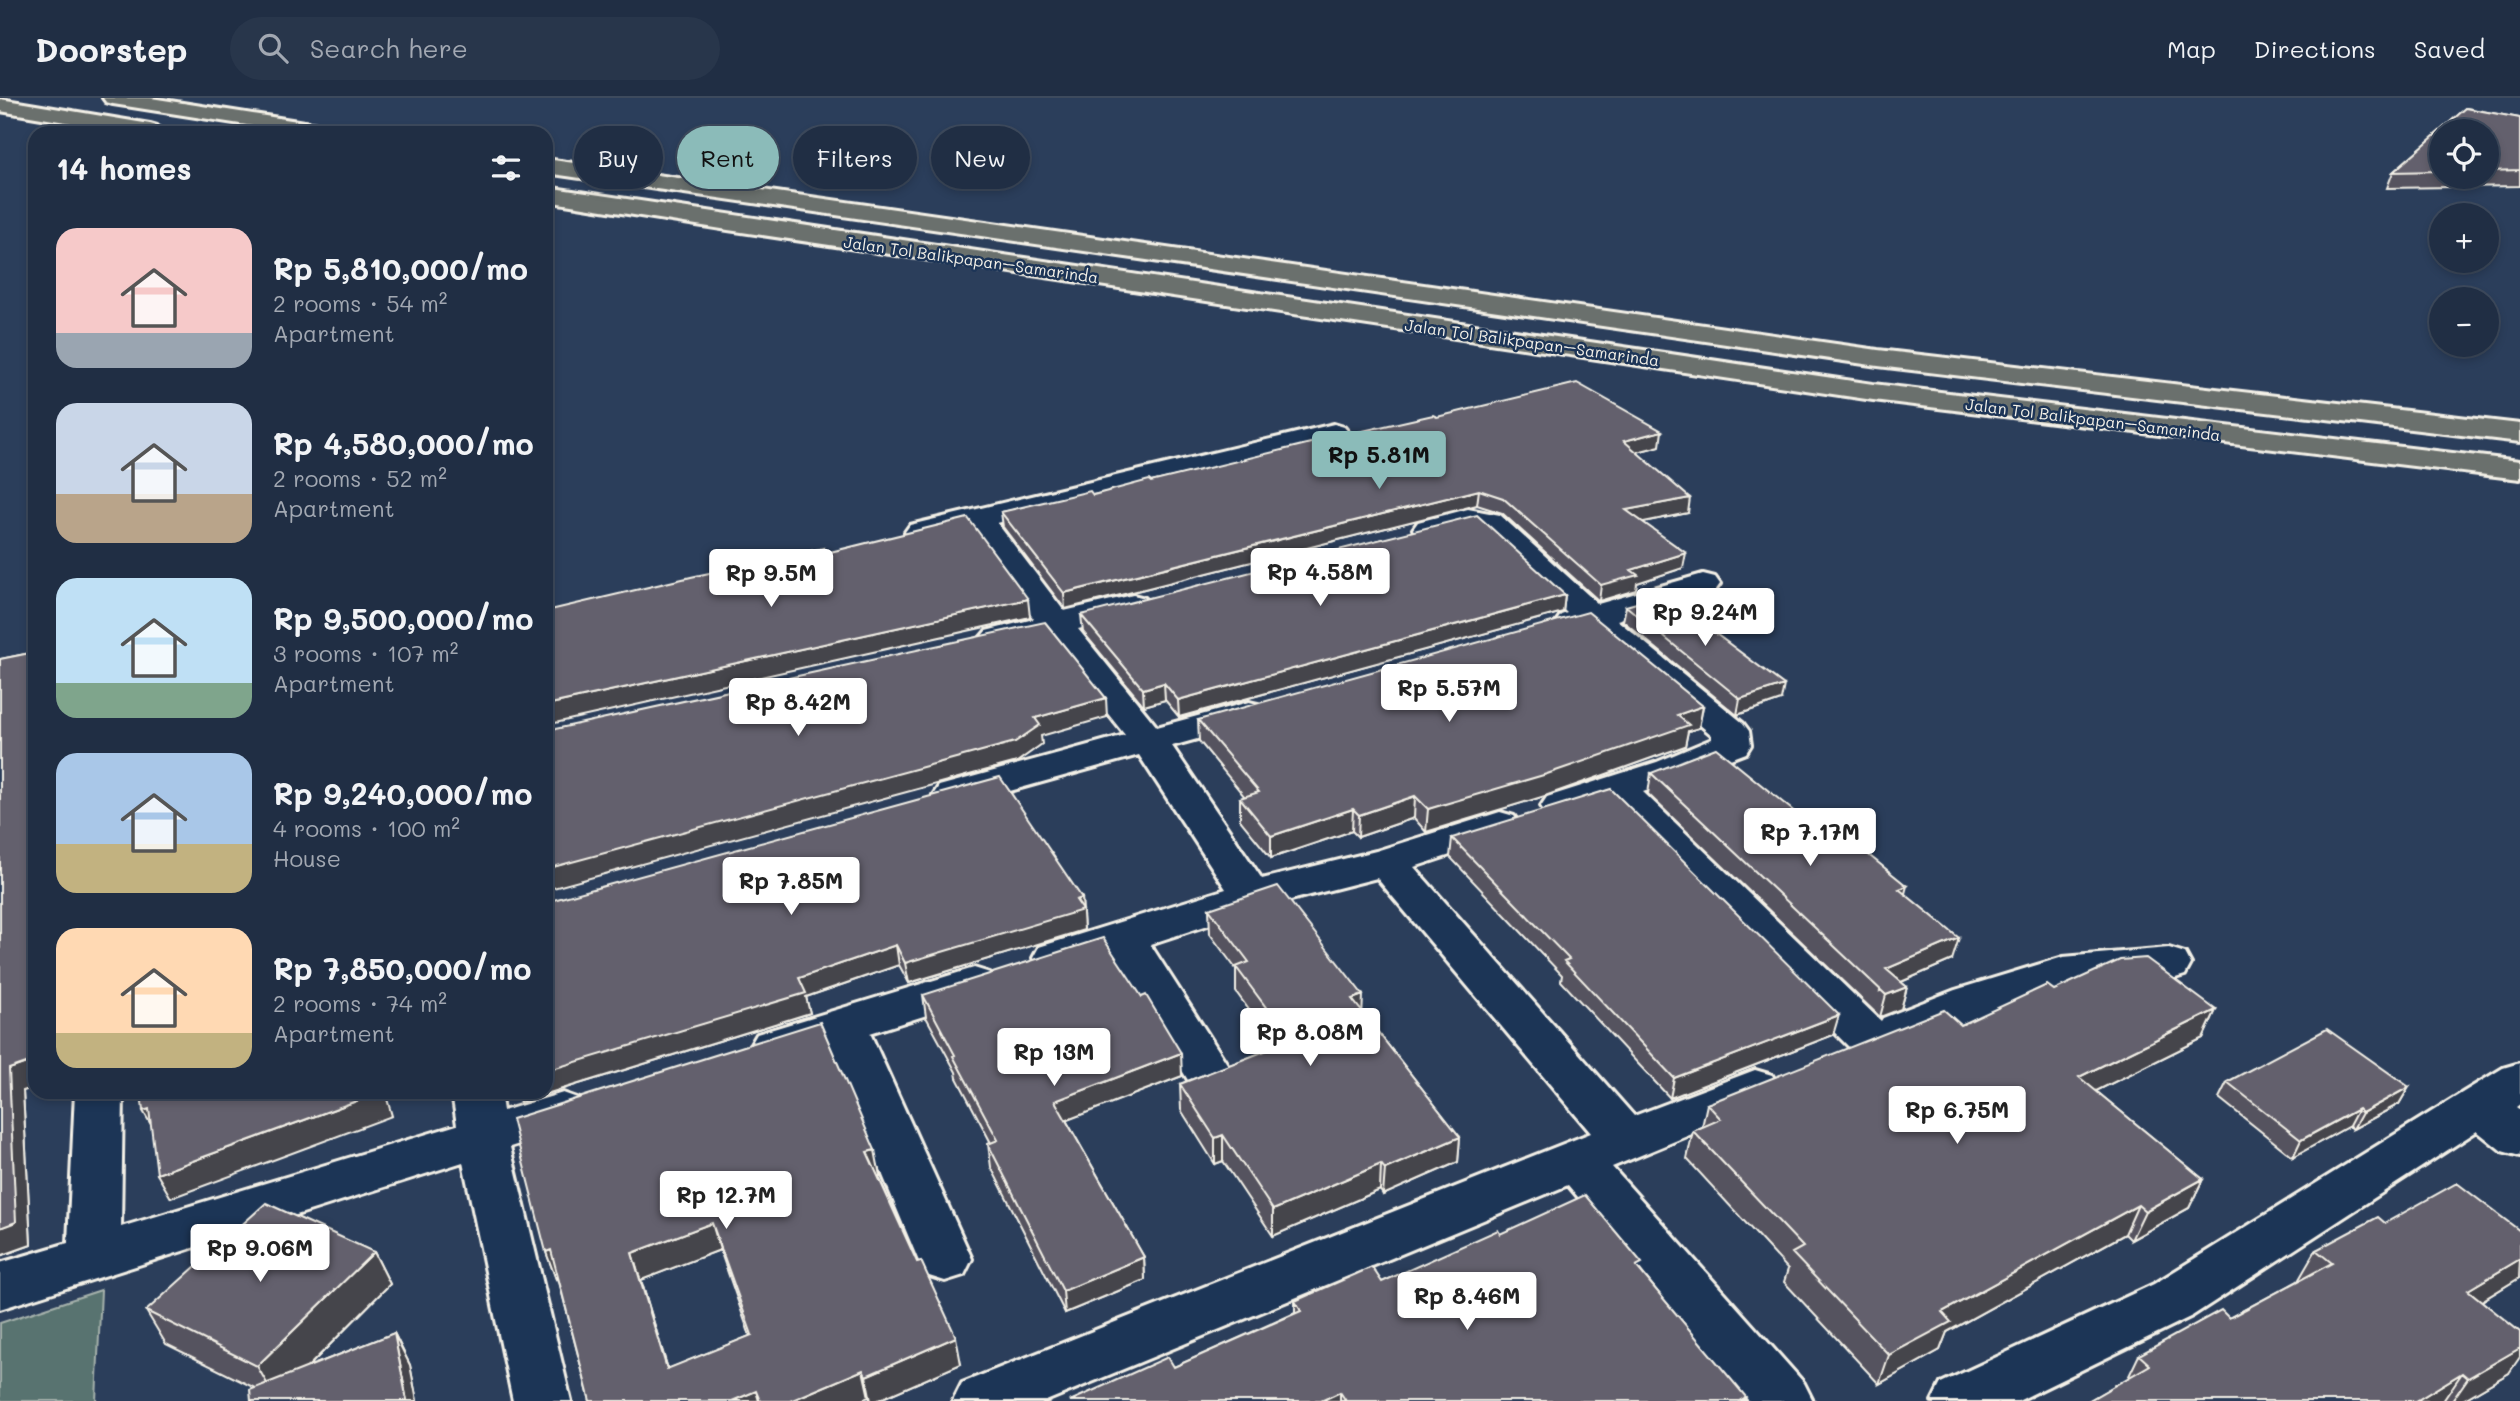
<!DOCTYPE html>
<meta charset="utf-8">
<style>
body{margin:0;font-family:Mali,sans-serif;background:#28364b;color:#f1f3f6;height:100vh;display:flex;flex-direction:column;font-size:26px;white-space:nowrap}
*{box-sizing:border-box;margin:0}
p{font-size:23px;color:#a2a8b2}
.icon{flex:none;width:38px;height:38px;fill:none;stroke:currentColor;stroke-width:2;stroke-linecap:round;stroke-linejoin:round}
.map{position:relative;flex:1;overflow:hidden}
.side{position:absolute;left:28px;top:28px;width:525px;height:973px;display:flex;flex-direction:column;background:#202e44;border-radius:21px;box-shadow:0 4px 10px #0003,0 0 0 2px #3d4a5d}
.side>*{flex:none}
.banner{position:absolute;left:574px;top:28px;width:665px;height:63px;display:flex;gap:14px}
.buttons{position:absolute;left:2429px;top:21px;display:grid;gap:14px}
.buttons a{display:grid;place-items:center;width:70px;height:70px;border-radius:50%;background:#202e44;box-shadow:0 4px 10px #0003,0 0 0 2px #3d4a5d;font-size:35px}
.price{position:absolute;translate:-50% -60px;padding:0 16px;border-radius:7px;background:#fff;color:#222;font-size:23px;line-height:46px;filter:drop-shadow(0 2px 4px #0008)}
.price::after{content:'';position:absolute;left:50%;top:42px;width:21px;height:16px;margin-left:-10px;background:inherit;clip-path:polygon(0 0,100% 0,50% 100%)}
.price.on{background:#8bbbb9;color:#111}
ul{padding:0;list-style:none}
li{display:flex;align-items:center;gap:21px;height:175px;padding:0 28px}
li span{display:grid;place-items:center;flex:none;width:196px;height:140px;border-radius:21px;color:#555}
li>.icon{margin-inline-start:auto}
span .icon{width:84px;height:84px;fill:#fffc;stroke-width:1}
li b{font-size:30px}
h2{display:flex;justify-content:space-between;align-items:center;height:84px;padding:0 28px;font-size:30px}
.chip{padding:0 24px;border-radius:32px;background:#202e44;box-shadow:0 4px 10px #0003,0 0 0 2px #3d4a5d;font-size:24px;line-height:63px}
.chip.on{background:#8bbbb9;color:#111}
header{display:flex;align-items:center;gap:42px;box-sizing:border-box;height:98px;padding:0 35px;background:#202e44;border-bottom:2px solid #3d4a5d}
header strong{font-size:33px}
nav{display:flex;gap:38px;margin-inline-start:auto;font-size:24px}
.search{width:490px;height:63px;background:#28364b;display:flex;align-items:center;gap:18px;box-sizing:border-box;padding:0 24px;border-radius:38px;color:#a2a8b2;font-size:26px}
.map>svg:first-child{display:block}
.green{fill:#58736f;stroke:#a6b2ac;stroke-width:2}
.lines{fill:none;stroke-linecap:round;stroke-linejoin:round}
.street-casing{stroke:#f4f1e8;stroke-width:6}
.highway-casing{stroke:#f4f1e8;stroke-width:6}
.street{fill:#1d3557;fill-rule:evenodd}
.highway{fill:#6b706d;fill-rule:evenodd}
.wall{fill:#55535e;stroke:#f4f1e8;stroke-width:2;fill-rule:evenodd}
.shaded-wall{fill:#45444c;stroke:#f4f1e8;stroke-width:2}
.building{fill:#63616d;stroke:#f4f1e8;stroke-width:2;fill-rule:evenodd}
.labels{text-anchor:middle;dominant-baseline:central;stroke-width:5;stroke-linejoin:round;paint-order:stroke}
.far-street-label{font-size:16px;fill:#f4f1e8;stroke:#1d3557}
</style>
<header>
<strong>Doorstep</strong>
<div class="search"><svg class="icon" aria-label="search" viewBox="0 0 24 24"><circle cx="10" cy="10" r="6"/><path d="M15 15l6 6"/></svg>Search here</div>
<nav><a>Map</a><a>Directions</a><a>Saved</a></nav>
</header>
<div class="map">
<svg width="2520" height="1303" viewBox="0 0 2520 1303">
<rect width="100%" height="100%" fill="#2b3e5b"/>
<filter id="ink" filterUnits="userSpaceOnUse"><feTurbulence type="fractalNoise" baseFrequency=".0143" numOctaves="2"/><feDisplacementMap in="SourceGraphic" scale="14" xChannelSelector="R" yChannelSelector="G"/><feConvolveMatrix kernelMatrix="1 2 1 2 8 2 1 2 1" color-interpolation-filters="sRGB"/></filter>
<g filter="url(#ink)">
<path class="green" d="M 101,1192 L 96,1303 L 0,1303 L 0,1225 Z"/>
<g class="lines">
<defs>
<path id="street" d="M 1334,326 L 1344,329 L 1349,335 L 1344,341 L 997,425 L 1064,513 L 1133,497 L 1145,500 L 1150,507 L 1145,514 L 1078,531 L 1157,629 L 1249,604 L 1262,607 L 1268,615 L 1262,623 L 1172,648 L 1262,781 L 1376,753 L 1500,714 L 1514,718 L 1520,727 L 1514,736 L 1414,769 L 1634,1018 L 1755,972 L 1772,977 L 1779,990 L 1772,1003 L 1612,1069 L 1804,1285 L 1813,1303 L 1749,1303 L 1568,1087 L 1046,1303 L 953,1303 L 962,1285 L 1591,1035 L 1377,780 L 1263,809 L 1150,846 L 1229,969 L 1222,982 L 1205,987 L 1188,982 L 1112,858 L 1055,875 L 1039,871 L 1033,860 L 1039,849 L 1226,791 L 1139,657 L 953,709 L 939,706 L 933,697 L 939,688 L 1125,637 L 1047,539 L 998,551 L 986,547 L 980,540 L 986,533 L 1034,521 L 969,432 L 921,444 L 910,441 L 905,434 L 910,427 Z
M 1468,411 L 1500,417 L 1598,506 L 1703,476 L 1715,479 L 1720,486 L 1715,493 L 1617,522 L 1743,625 L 1749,633 L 1751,647 L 1746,655 L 1643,694 L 1881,923 L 1883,920 L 1955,892 L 2063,859 L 2169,850 L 2185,855 L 2191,866 L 2185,877 L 2169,882 L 2065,891 L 1987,916 L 1915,944 L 1899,949 L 1893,947 L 1889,955 L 1872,960 L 1855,955 L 1608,706 L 1561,721 L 1547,717 L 1541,708 L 1547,699 L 1657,664 L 1712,641 L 1712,637 L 1586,531 L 1573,534 L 1561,531 L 1556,524 L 1561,517 L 1567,515 L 1479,432 C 1458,429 1439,443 1418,438 L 1413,431 L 1418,424 Z
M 974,870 L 990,875 L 997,886 L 990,897 L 870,935 L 972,1161 L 964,1177 L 945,1183 L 926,1177 L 918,1161 L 829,948 L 774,965 L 757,960 L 750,948 L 757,936 Z
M 2520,965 L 2520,1006 L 2516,1009 L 2520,1012 L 2520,1058 L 2502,1053 L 2477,1033 L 2192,1218 L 2018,1303 L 1932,1303 L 1941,1285 L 2154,1186 L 2462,995 L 2503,970 Z
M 75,994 L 123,994 L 121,1129 L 457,1027 L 452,994 L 500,994 L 503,1013 L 563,995 L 580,1001 L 587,1014 L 580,1027 L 510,1049 L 571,1303 L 513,1303 L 463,1064 L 0,1211 L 0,1165 L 68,1145 Z"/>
<path id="highway" d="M 103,0 L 151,0 L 336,29 L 343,31 L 346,35 L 297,35 L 113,6 L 106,4 Z
M 0,1 L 150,26 L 157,28 L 160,32 L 158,35 L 131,35 L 0,13 Z
M 546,61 L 1878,252 L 2520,326 L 2520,344 L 1878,268 L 546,75 Z
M 546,89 L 1873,286 L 2520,363 L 2520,381 L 1873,302 L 728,132 L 546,103 Z"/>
</defs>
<use href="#street" class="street-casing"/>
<use href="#highway" class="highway-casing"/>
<use href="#street" class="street"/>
<use href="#highway" class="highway"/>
</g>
<path class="wall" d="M 2466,10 L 2520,20 L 2520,88 L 2387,90 L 2393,74 ZM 2441,33 L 2487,33 L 2487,79 L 2441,79 Z
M 1437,319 L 1660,348 L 1637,354 L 1688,415 L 1642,424 L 1683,470 L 1637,485 L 1636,492 L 1599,503 L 1502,415 L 1477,407 L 1065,511 L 1003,429 L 1001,414 L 1093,397 L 1151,384 Z
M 1565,497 L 1563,514 L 1179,619 L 1165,602 L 1144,608 L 1083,534 L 1081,517 Z
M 1626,508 L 1781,602 L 1737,617 L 1623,523 Z
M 35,554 L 35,989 L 23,993 L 31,1147 L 0,1158 L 0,561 Z
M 1703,608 L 1699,630 L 1688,633 L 1685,648 L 1545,698 L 1426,734 L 1414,720 L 1358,739 L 1352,733 L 1271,760 L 1240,722 L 1240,700 L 1245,699 L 1199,643 L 1198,622 Z
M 1651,675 L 1834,746 L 1905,796 L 1952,862 L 1901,884 L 1907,889 L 1901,911 L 1880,919 L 1648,696 Z
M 1452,740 L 1833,937 L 1670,1000 L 1561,883 L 1562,877 L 1450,759 Z
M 1082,800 L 1084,832 L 909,885 L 899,867 L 806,899 L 810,915 L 520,1004 L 546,804 Z
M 1209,811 L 1362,914 L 1460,1039 L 1458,1064 L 1383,1097 L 1380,1092 L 1273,1138 L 1223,1063 L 1215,1066 L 1181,1012 L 1180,986 L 1276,949 L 1236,894 L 1236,871 L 1210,836 Z
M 2054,892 L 2216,912 L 2203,940 L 2096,993 L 2203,1081 L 2189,1110 L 2131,1142 L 2125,1136 L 1947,1234 L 1940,1252 L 1879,1286 L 1784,1184 L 1788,1171 L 1687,1061 L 1693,1033 L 1702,1029 L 1707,1006 L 1961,927 Z
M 923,897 L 1182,978 L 1066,1022 L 1144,1159 L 1145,1182 L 1065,1215 L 991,1069 L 988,1046 L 991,1045 L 957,980 L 956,974 L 926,919 Z
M 2227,984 L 2409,989 L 2399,1006 L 2353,1031 L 2349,1028 L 2293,1059 L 2219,1000 Z
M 880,1078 L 879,1079 L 961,1266 L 876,1303 L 871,1303 L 869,1299 L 590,1303 L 558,1180 L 556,1181 L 546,1154 ZM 720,1152 L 750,1238 L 668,1271 L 641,1182 Z
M 2385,1125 L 2519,1180 L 2482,1203 L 2509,1275 L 2461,1303 L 2088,1303 L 2128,1280 L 2139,1257 L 2229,1220 L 2298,1183 L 2316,1152 Z
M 1500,1136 L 1640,1172 L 1745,1303 L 1070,1303 L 1174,1269 L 1295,1215 L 1295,1203 L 1382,1184 Z
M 374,1154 L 390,1186 L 308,1269 L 394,1235 L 410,1267 L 417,1303 L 251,1303 L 255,1290 L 166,1246 L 146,1213 Z"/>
<path class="shaded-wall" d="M 1662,333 L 1660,348 L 1622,358 L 1624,343 Z
M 1479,392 L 1477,407 L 1065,511 L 1064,495 Z
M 1690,400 L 1688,415 L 1624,428 L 1626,412 Z
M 1686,455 L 1683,470 L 1637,485 L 1636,492 L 1599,503 L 1601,487 L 1631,472 Z
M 1565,497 L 1563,514 L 1179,619 L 1178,602 Z
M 1028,501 L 1030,519 L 546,627 L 546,607 Z
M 1164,585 L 1165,602 L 1144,608 L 1143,591 Z
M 1784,587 L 1781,602 L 1737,617 L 1740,601 Z
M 1106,600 L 1107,619 L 1041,638 L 1042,646 L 1017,664 L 546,792 L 546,771 L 1035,620 Z
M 1703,608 L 1699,630 L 1688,633 L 1685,648 L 1545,698 L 1426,734 L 1428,711 L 1677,617 Z
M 29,639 L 35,651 L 35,733 Z
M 1415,698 L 1414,720 L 1358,739 L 1359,717 Z
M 1353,711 L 1352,733 L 1271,760 L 1271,738 Z
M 1907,788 L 1901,810 L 1899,791 Z
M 1082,800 L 1084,832 L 909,885 L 905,865 Z
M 1959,840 L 1952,862 L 1880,893 L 1886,871 Z
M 896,847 L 899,867 L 806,899 L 810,915 L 520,1004 L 516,994 L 546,994 L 546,973 L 799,880 Z
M 1907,889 L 1901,911 L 1880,919 L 1886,897 Z
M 1363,897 L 1362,922 L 1352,901 Z
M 2216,912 L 2203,940 L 2068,1007 L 2079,979 Z
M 1839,917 L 1833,937 L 1670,1000 L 1674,980 Z
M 1181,955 L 1182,978 L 1057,1026 L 1055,1003 Z
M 35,962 L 35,989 L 23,993 L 31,1147 L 0,1158 L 0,1130 L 9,971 Z
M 2409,989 L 2399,1006 L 2353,1031 L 2362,1015 Z
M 381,994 L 385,994 L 392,1018 L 171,1100 L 157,1076 Z
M 149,1011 L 157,1037 L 143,1013 Z
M 2358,1011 L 2349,1028 L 2293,1059 L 2301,1042 Z
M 1223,1037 L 1223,1063 L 1215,1066 L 1215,1040 Z
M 1460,1039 L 1458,1064 L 1383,1097 L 1385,1071 Z
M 875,1052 L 880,1078 L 873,1081 L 867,1054 Z
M 1381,1066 L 1380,1092 L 1273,1138 L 1273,1112 Z
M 2203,1081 L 2189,1110 L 2131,1142 L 2145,1113 Z
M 2138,1107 L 2125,1136 L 1947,1234 L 1940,1252 L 1879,1286 L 1889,1257 L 1942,1214 Z
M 712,1125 L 720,1152 L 641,1182 L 676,1298 L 632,1155 Z
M 551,1152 L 561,1179 L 556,1181 L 546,1154 Z
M 374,1154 L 390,1186 L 276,1301 L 257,1268 Z
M 1144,1159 L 1145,1182 L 1065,1215 L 1063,1193 Z
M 2520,1161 L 2519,1180 L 2447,1224 L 2468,1192 Z
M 394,1235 L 410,1267 L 417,1303 L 407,1303 Z
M 956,1239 L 961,1266 L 876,1303 L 871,1303 L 866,1278 Z
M 2520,1250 L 2520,1259 L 2509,1275 L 2461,1303 L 2452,1303 L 2468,1280 Z
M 863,1272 L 869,1299 L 860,1303 L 790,1303 Z
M 2462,1275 L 2443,1303 L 2416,1303 Z
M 756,1293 L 759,1303 L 732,1303 Z
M 1340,1294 L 1340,1303 L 1321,1303 Z"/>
<path class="building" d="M 2466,10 L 2520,20 L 2520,72 L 2487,73 L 2487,33 L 2441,33 L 2441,73 L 2393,74 Z
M 1577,285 L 1662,333 L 1624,343 L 1690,400 L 1626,412 L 1686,455 L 1631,472 L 1638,477 L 1601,487 L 1503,400 L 1479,392 L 1064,495 L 1001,414 L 1090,393 L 1093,397 L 1149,382 L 1151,384 L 1323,342 L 1433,317 L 1437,319 Z
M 1477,417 L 1565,497 L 1178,602 L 1164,585 L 1143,591 L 1081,517 Z
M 968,420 L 1028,501 L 546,607 L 546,513 L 691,479 L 824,450 L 826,455 Z
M 1664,497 L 1784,587 L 1740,601 L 1626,508 Z
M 1588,514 L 1703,608 L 1677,617 L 1689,627 L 1547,676 L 1428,711 L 1415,698 L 1359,717 L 1353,711 L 1271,738 L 1240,700 L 1259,694 L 1198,622 Z
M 1045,524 L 1106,600 L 1035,620 L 1040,627 L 1015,644 L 546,771 L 546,633 Z
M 35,554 L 35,639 L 29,639 L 35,733 L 35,962 L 9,971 L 16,1124 L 0,1130 L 0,561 Z
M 1716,650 L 1834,746 L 1849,741 L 1907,788 L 1899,791 L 1959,840 L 1886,871 L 1907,889 L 1886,897 L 1651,675 Z
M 1000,679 L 1082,800 L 1076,802 L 1083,812 L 905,865 L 896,847 L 799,880 L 806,895 L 546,973 L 546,804 Z
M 1611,691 L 1839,917 L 1674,980 L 1564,863 L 1569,861 L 1452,740 Z
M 1278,788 L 1363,897 L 1352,901 L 1460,1039 L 1385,1071 L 1381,1066 L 1273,1112 L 1223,1037 L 1215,1040 L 1180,986 L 1291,943 L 1236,869 L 1249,864 L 1209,811 Z
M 1103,840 L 1142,899 L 1146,897 L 1181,955 L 1055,1003 L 1144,1159 L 1063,1193 L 988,1046 L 998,1042 L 953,958 L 955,957 L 923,897 Z
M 2146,860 L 2216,912 L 2079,979 L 2203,1081 L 2145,1113 L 2138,1107 L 1942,1214 L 1951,1224 L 1889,1257 L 1792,1155 L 1803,1149 L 1693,1033 L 1721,1021 L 1707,1006 L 1944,912 L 1961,927 L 2047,887 L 2054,892 L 2120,862 Z
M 820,924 L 875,1052 L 867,1054 L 917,1164 L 921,1163 L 956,1239 L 866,1278 L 863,1272 L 790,1303 L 760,1303 L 756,1293 L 732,1303 L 590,1303 L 551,1152 L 546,1154 L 512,1021 ZM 712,1125 L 752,1237 L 667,1271 L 632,1155 Z
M 2327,931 L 2409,989 L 2362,1015 L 2358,1011 L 2301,1042 L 2227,984 Z
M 141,994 L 381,994 L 157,1076 L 149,1011 L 143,1013 Z
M 2457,1085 L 2520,1133 L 2520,1161 L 2468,1192 L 2520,1234 L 2520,1250 L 2468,1280 L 2462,1275 L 2416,1303 L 2088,1303 L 2150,1267 L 2139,1257 L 2221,1212 L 2229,1220 L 2332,1165 L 2316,1152 L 2378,1119 L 2385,1125 Z
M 1585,1097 L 1642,1165 L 1636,1168 L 1746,1299 L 1739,1303 L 1346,1303 L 1340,1294 L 1321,1303 L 1070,1303 L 1168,1259 L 1174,1269 L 1301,1213 L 1295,1203 L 1372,1169 L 1382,1184 L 1498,1132 L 1500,1136 Z
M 266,1105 L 374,1154 L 257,1268 L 146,1213 Z
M 394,1235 L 407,1303 L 251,1303 L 250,1292 Z"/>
</g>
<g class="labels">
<g class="far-street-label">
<text transform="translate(971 161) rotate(8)">Jalan Tol Balikpapan–Samarinda</text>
<text transform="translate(1532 244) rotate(8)">Jalan Tol Balikpapan–Samarinda</text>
<text transform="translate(2093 321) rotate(7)">Jalan Tol Balikpapan–Samarinda</text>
</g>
</g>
</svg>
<div class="buttons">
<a><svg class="icon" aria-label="locate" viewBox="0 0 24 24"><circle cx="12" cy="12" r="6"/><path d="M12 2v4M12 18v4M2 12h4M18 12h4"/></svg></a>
<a>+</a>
<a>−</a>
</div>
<b class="price on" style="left:1379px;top:393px">Rp 5.81M</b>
<b class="price" style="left:1320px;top:510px">Rp 4.58M</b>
<b class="price" style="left:771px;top:511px">Rp 9.5M</b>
<b class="price" style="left:1705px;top:550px">Rp 9.24M</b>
<b class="price" style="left:1449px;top:626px">Rp 5.57M</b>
<b class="price" style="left:798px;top:640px">Rp 8.42M</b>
<b class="price" style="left:1810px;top:770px">Rp 7.17M</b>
<b class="price" style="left:791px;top:819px">Rp 7.85M</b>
<b class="price" style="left:1310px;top:970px">Rp 8.08M</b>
<b class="price" style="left:1054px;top:990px">Rp 13M</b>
<b class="price" style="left:1957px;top:1048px">Rp 6.75M</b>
<b class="price" style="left:726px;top:1133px">Rp 12.7M</b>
<b class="price" style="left:260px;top:1186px">Rp 9.06M</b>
<b class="price" style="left:1467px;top:1234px">Rp 8.46M</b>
<div class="banner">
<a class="chip">Buy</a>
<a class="chip on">Rent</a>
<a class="chip">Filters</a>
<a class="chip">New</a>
</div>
<section class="side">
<h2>14 homes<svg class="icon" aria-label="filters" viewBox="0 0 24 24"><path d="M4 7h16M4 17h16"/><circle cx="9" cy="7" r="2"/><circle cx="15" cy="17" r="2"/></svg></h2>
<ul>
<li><span style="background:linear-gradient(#f6c9c9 75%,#9aa5b1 0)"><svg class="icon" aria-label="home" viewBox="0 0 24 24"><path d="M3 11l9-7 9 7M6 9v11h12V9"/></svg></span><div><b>Rp 5,810,000/mo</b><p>2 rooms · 54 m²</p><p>Apartment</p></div></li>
<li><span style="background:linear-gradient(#c9d6e8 65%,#b9a48a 0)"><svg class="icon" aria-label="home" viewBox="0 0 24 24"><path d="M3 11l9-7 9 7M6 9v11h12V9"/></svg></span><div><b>Rp 4,580,000/mo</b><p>2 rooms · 52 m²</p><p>Apartment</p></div></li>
<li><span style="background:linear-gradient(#bfe0f5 75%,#7fa58c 0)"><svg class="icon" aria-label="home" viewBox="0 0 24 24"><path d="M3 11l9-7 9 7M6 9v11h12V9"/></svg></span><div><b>Rp 9,500,000/mo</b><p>3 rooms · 107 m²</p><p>Apartment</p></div></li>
<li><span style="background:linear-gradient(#a9c7e8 65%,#c2b280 0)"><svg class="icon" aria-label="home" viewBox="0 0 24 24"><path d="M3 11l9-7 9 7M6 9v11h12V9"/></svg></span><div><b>Rp 9,240,000/mo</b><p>4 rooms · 100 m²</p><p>House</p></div></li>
<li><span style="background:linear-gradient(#ffd9b3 75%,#c2b280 0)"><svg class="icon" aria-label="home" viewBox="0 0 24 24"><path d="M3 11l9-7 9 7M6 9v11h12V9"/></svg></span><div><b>Rp 7,850,000/mo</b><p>2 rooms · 74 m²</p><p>Apartment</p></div></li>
</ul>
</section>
</div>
